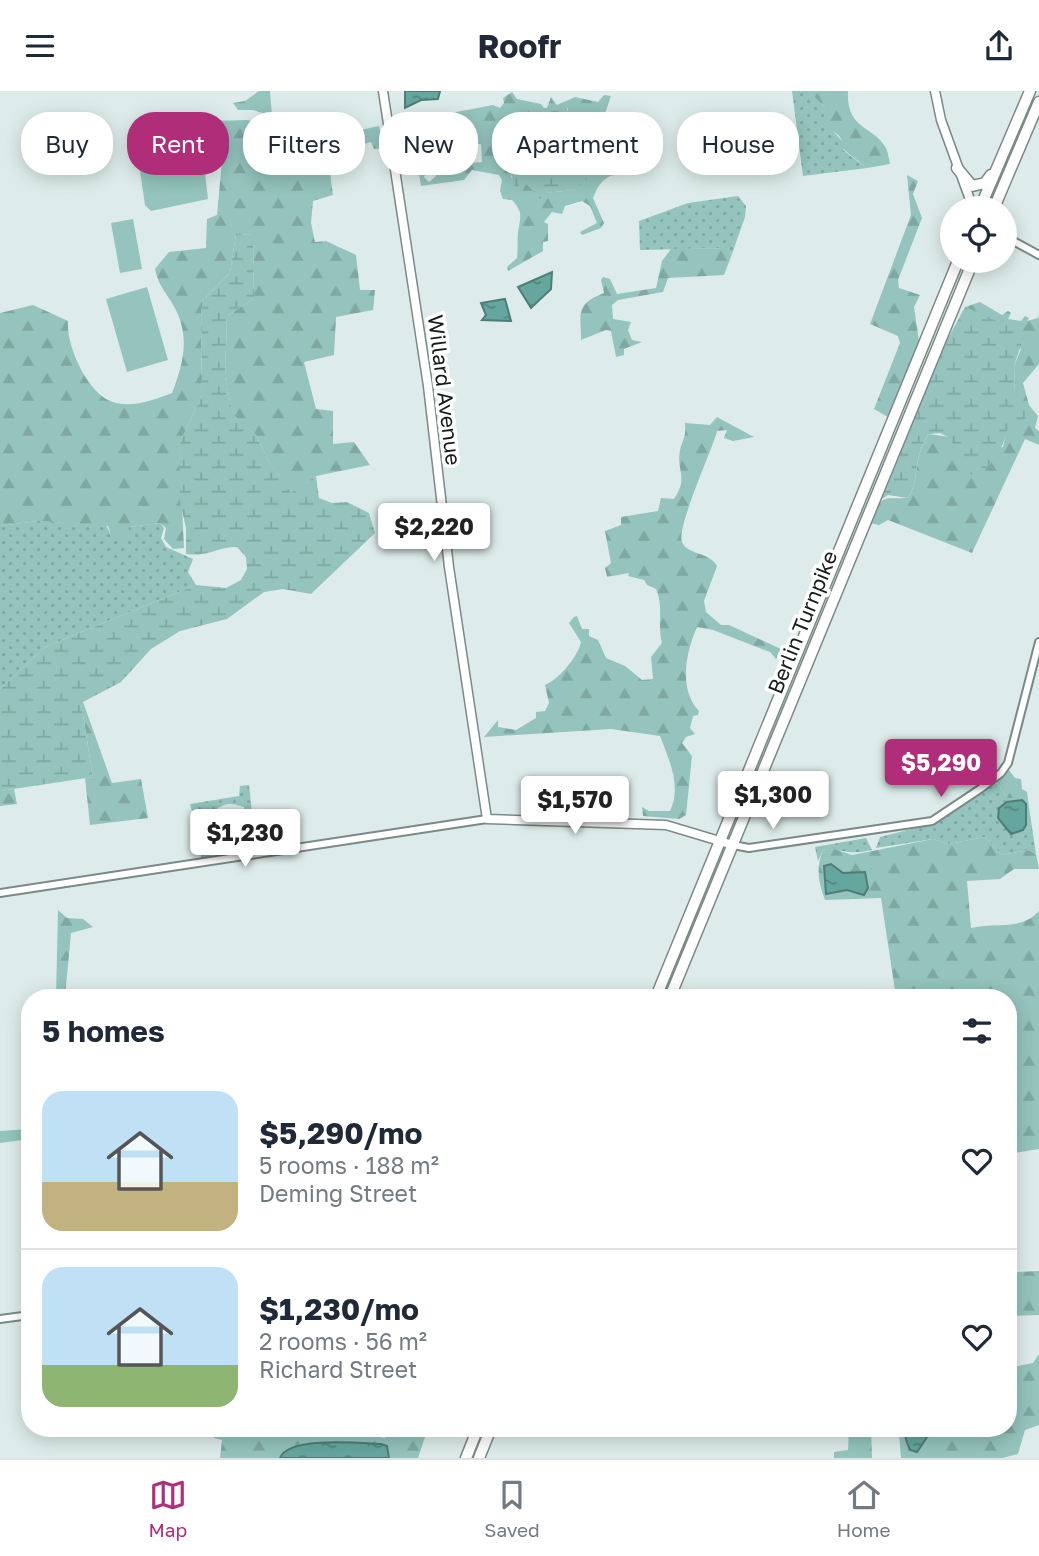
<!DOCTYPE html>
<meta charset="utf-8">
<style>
body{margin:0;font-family:"Golos Text",sans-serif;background:#f6f6f7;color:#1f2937;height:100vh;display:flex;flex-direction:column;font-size:26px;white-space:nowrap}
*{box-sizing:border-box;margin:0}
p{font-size:23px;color:#747a83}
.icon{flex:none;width:38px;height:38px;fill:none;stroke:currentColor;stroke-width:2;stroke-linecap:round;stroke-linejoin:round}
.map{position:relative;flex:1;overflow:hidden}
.side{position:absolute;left:21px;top:898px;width:996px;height:448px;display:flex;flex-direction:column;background:#fff;border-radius:28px;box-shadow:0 4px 18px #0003}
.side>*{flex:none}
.top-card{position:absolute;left:21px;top:21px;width:998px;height:63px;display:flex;gap:14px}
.tools{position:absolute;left:940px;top:105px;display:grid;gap:14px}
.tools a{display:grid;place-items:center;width:77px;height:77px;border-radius:50%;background:#fff;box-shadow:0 4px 18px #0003;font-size:35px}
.price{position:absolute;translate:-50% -60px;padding:0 16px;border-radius:7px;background:#fff;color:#222;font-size:23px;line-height:46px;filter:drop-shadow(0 2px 4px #0008)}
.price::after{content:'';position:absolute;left:50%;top:42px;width:21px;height:16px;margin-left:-10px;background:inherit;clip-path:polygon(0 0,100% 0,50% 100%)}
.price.active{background:#b02e79;color:#fff}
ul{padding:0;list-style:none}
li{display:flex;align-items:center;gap:21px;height:175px;padding:0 21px}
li+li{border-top:2px solid #e0e1e3}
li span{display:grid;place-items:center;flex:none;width:196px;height:140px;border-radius:21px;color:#555}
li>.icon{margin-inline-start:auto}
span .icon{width:84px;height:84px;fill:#fffc;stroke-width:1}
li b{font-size:30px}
h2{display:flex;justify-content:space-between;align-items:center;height:84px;padding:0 21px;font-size:30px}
.tag{padding:0 24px;border-radius:28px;background:#fff;box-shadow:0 4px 18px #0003;font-size:24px;line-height:63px}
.tag.active{background:#b02e79;color:#fff}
header{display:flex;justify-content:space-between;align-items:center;height:91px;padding:0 21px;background:#fff;font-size:32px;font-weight:700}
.dock{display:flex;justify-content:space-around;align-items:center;height:98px;border-top:2px solid #e0e1e3;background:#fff;font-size:19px;color:#747a83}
.dock a{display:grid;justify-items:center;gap:4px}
.dock .active{color:#b02e79}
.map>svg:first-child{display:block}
.grass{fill:url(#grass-dots)}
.forest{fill:url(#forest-firs);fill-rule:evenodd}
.wetland{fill:url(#wetland-marsh)}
.pitch{fill:#94c4bd}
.water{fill:url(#water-ripples);stroke:#4e7d77;stroke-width:2}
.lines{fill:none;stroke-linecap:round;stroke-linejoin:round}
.minor-casing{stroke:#7b8987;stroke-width:10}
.major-casing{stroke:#7b8987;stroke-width:11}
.highway-casing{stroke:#7b8987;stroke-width:13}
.minor{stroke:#fff;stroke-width:6}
.major{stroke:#fff;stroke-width:8}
.highway{stroke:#fff;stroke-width:10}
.labels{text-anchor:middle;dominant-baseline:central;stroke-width:7;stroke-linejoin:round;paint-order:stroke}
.street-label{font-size:21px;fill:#171c1b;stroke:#fff}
</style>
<header><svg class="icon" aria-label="menu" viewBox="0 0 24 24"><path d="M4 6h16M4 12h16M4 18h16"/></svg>Roofr<svg class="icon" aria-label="share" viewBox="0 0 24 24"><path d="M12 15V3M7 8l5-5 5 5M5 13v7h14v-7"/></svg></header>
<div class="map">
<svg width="1039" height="1367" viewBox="0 0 1039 1367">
<defs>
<pattern id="grass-dots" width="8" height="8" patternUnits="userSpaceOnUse" patternTransform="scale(1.75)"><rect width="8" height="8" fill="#94c4bd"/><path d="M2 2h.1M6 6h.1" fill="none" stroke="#7fa8a2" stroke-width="1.8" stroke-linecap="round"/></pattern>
<pattern id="forest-firs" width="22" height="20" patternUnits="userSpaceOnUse" patternTransform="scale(1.75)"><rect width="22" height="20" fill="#94c4bd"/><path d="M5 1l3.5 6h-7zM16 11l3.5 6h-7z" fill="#7fa8a2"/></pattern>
<pattern id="wetland-marsh" width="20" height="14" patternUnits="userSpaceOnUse" patternTransform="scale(1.75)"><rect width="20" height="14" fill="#94c4bd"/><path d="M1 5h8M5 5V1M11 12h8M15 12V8" fill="none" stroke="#7fa8a2"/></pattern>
<pattern id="water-ripples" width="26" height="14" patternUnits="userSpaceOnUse" patternTransform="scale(1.75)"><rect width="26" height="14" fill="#65a69e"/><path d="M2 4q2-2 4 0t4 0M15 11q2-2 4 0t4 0" fill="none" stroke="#528680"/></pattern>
</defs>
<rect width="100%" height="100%" fill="#ddecea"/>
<path class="grass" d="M 792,0 L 808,0 L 825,16 L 833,40 L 843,51 L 843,59 L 867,77 L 803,85 Z
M 738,105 L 746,115 L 745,126 L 732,163 L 726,157 L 640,159 L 639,130 L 688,112 Z
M 38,430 L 106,434 L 111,444 L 129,436 L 160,432 L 164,437 L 161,447 L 166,456 L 193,468 L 188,481 L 196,494 L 45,556 L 0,598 L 0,435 Z
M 997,692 L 1007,707 L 1025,707 L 1029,716 L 1036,763 L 1028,759 L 1002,764 L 985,746 L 949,753 L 933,748 L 876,757 L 880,746 L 936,732 Z
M 249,694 L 256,757 L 231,761 L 231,757 L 245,754 L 248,745 L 244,716 C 221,708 222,717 204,726 L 208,760 L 214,764 L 201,767 L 201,753 L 190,713 L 239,705 L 240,695 Z
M 866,747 L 872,759 C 847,765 844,757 823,759 L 818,770 L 815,756 Z"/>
<path class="forest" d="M 259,0 L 270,0 L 272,25 L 253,19 L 238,19 L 233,12 L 245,10 Z
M 808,0 L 848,0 C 846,39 873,34 886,57 C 888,61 889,68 890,73 L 867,77 L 843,58 C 844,44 834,41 823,34 L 825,16 Z
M 512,1 L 517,8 L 541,13 L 544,17 L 547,17 L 551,6 L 557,14 L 575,6 L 598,11 L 604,4 L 611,5 L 606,20 L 590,29 L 585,37 L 587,46 L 616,63 L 615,70 L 622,82 C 605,85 600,90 593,107 L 604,132 L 601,137 L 582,144 L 580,141 L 597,132 L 590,115 L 582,110 L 565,115 L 562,123 L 552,121 L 544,131 L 548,133 L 548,150 L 543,151 L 543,160 L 508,180 L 507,176 L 517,167 C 518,159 517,150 518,142 C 520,126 524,122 512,109 L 503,108 L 500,100 L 502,89 L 499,84 L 472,79 L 464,89 L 421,95 L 419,83 L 424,76 L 427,79 L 424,86 L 429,91 L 436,85 L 443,67 L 456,73 L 482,71 L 481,53 L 472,53 L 460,36 L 446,41 L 442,37 L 432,41 L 413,40 L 409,45 L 403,45 L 404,60 L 399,60 L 399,32 L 493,14 L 500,17 L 504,12 L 503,7 ZM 566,14 L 576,37 L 576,47 L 589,67 L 582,71 L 584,77 L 575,99 L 544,102 L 542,109 L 527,93 L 520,93 L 511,86 L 513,40 L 536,23 L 546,23 Z
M 247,29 L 328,46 L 379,35 L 384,57 L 374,58 L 371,51 L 333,61 L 330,82 L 333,104 L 313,110 L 311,132 L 315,151 L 326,150 L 356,164 L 360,199 L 375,199 L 373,219 L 336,226 L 334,264 L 304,271 L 316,318 L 333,320 L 333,353 L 354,351 L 370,374 L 316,385 L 291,403 L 267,368 L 256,344 L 233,324 L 225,286 L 227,225 L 254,207 L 253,144 L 236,143 L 230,182 L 201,211 L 202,304 L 179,354 L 184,457 L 173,458 L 164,448 L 166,437 L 160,432 L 129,436 L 127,445 L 120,447 L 111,444 L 108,435 L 38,430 L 0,435 L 0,222 L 33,214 L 68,230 C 66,254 86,298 108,309 C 128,319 153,309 172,302 C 184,271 191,243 172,212 C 164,199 158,193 155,178 L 169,161 L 206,157 L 207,128 L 217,124 L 222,70 L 215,30 Z
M 907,84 L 918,90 L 913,103 L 922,127 L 898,189 L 899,197 L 920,204 L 914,216 L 919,250 L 888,326 L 874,318 L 900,252 L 898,245 L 870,233 L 911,124 Z
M 726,157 L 732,163 L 724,184 L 668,187 L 663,201 L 618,209 L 612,214 L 613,228 L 631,231 L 628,239 L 632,249 L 642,251 L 624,258 L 624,264 L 616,266 L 611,240 L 606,239 L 581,249 C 581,222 575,213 604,202 L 601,189 L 603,186 L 610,188 L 617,203 L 656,197 L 662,170 L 671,158 Z
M 980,211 L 1002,224 L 1008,220 L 1011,222 L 1008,228 L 1021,230 L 1025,225 L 1029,227 L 1027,230 L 1038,227 L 1039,223 L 1039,273 L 1023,292 L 1029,314 L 1038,325 L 1035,337 L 1039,340 L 1039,354 L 1025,348 L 972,462 L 888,429 L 879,434 L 870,432 C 884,403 878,408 908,407 C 920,390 912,367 929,343 L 950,346 L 959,364 L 1003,356 L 1015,302 L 1014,275 L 1021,258 L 990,228 L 965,216 Z
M 717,326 L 754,346 L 733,350 L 724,347 L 727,339 L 717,340 C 712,360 676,437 682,451 C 687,464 710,461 717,475 L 704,510 L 706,521 L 721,534 L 729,534 L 781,558 L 776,568 L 770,561 L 713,539 L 697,536 C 686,561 678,598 699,620 L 698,624 L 693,625 L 690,637 L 695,643 L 686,646 L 682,652 L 692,665 L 686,724 L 679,728 L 643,725 L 642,716 L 649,720 L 670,720 C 682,695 669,669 660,645 L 611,638 L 484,646 L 498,629 L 498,636 L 516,639 L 536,627 L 536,621 L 545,620 L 549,612 L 545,594 C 558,589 578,566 581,551 L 569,532 L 574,526 L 577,525 L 582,538 L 589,538 L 589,545 L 598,549 L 606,567 L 625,575 L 642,589 L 653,588 L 651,566 L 662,552 C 657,533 664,516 656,498 L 647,494 L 644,489 L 628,485 L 629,482 L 607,486 L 605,477 L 611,472 L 605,440 L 621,434 L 621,426 L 658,420 L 661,407 L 674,408 C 689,386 676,381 680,359 C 683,347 686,348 685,332 L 710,334 Z
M 83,611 L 112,692 L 141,688 L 148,727 L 90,734 L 85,687 L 93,686 L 81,612 Z
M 1008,678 L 1015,687 L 1021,688 L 1022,698 L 1027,701 L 1029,716 L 1025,707 L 1007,707 L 997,692 Z
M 14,698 L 17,713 L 0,715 L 0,700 Z
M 985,746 L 1002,764 L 1028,759 L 1036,763 L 1039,778 L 1014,778 L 1000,788 L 967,790 L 971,837 C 993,831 1022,840 1039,820 L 1039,1058 L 1008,1063 L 1008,906 L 896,906 L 881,807 L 825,809 C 818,792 816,775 823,759 L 834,758 L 852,764 L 933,748 L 949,753 Z
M 58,819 L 67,827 L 83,828 L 93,836 L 71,842 L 65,906 L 56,906 Z
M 30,1038 L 30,1048 L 0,1052 L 0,1040 Z
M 1008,1179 L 1013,1181 L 1039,1180 L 1039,1224 L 1008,1225 Z
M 1039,1263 L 1039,1334 L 1025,1339 L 1018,1363 L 1002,1367 L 901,1367 L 899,1342 L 902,1337 L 908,1337 C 903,1344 906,1351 910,1359 L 917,1361 L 933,1337 L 973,1340 L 1008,1337 L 1013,1310 L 1008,1299 L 1008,1277 L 1033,1272 Z
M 212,1337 L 332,1337 L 385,1347 L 387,1338 L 382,1337 L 428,1337 L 418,1367 L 220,1367 L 222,1349 L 214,1347 Z
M 849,1337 L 871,1337 L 872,1367 L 834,1367 L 834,1361 L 848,1359 Z"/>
<path class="wetland" d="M 567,13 L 567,19 L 580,22 L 576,47 L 591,64 L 582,72 L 591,84 L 575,99 L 545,102 L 542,110 L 527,93 L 520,93 L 516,98 C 505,72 506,35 532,21 L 546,23 Z
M 236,143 L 253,144 L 254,207 L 227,225 L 225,286 L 233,323 L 256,344 L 267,368 L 291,402 L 316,385 L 319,407 L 332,412 L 347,411 L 369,422 L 375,442 L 311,503 L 283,498 L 264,501 L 227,528 L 180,540 L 151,558 L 121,591 L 81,612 L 93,686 L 0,700 L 0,598 L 45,556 L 196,494 L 226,497 L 241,489 L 247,478 L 246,466 L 237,456 C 216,456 210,466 186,463 L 186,437 L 180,411 L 179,354 L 202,304 L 201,211 L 230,182 Z
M 965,216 L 1025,242 L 1014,275 L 1015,302 L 1022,307 L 1028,324 L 1019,336 L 1008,337 C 1003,357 995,372 978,385 C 958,382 958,363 950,347 L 940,342 L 929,343 C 912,366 920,389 908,407 L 888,404 L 882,408 L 945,253 Z"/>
<path class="pitch" d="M 196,43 L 201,47 L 208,108 L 151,120 L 145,114 L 136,53 Z
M 133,128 L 142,178 L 120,182 L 111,132 Z
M 147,196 L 168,269 L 127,281 L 106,208 Z"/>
<path class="water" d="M 405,0 L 440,0 L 438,8 L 421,9 L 405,17 Z
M 552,181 L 551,198 L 531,217 L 518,196 Z
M 505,208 L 511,230 L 482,229 L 486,224 L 481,212 Z
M 1022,709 L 1026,713 L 1026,734 L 1023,739 L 1011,743 L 998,727 L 999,717 L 1007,711 Z
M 831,773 L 843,782 L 865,781 L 868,797 L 864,804 L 847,799 L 826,803 L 824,775 Z
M 908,1337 L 933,1337 L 917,1361 L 910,1359 C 907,1352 903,1344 908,1337 Z
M 381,1353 L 387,1355 L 389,1367 L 280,1367 C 288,1345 360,1352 381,1353 Z"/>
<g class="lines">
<defs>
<path id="minor" d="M 1004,145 L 1039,164
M 733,754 L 749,757 L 932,730 L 980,698 L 1001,682 L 1008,672 L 1039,551
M 0,802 L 487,728
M 0,1228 L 30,1224"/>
<path id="major" d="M 383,0 L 428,295 L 449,476 L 487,728 L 666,734 L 733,754
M 935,0 L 941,29 L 973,117"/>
<path id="highway" d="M 957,77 L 972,95 L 985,92 L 991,84
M 980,117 L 1030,0
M 994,117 L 1039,11
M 656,906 L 958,170
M 670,906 L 973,170
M 466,1367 L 478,1337
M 479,1367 L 491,1337"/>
</defs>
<use href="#minor" class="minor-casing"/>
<use href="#major" class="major-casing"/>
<use href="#highway" class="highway-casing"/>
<use href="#minor" class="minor"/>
<use href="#major" class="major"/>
<use href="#highway" class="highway"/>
</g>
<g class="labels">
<g class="street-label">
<text transform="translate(445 299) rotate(83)">Willard Avenue</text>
<text transform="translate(802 531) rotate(-68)">Berlin Turnpike</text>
</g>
</g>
</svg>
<div class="tools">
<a><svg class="icon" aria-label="locate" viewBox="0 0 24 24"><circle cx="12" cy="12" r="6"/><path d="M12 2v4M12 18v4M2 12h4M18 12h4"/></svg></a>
</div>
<b class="price" style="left:434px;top:472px">$2,220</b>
<b class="price active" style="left:941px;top:708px">$5,290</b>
<b class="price" style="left:773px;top:740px">$1,300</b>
<b class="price" style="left:575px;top:745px">$1,570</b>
<b class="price" style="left:245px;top:778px">$1,230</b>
<div class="top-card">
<a class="tag">Buy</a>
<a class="tag active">Rent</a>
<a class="tag">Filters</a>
<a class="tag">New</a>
<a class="tag">Apartment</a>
<a class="tag">House</a>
</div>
<section class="side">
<h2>5 homes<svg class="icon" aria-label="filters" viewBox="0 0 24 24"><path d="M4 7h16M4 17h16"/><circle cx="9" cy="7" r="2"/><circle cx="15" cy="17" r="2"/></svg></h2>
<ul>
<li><span style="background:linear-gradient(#bfe0f5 65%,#c2b280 0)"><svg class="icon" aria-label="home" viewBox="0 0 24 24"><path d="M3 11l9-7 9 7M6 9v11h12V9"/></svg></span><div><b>$5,290/mo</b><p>5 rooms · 188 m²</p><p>Deming Street</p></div><svg class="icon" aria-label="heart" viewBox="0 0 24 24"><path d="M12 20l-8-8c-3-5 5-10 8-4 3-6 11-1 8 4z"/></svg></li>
<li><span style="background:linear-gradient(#bfe0f5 70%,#8fb573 0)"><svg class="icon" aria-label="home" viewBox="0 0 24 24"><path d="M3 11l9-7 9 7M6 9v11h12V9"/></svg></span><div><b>$1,230/mo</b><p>2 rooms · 56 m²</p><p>Richard Street</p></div><svg class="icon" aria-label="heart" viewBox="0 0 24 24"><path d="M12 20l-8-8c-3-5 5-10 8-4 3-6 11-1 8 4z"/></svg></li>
</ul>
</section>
</div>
<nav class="dock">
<a class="active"><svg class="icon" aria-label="map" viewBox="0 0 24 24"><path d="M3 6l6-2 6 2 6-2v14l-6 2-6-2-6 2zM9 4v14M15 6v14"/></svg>Map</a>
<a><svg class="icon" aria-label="saved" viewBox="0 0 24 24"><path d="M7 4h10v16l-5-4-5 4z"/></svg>Saved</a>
<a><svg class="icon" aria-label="home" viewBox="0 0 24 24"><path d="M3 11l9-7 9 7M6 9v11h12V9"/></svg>Home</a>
</nav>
